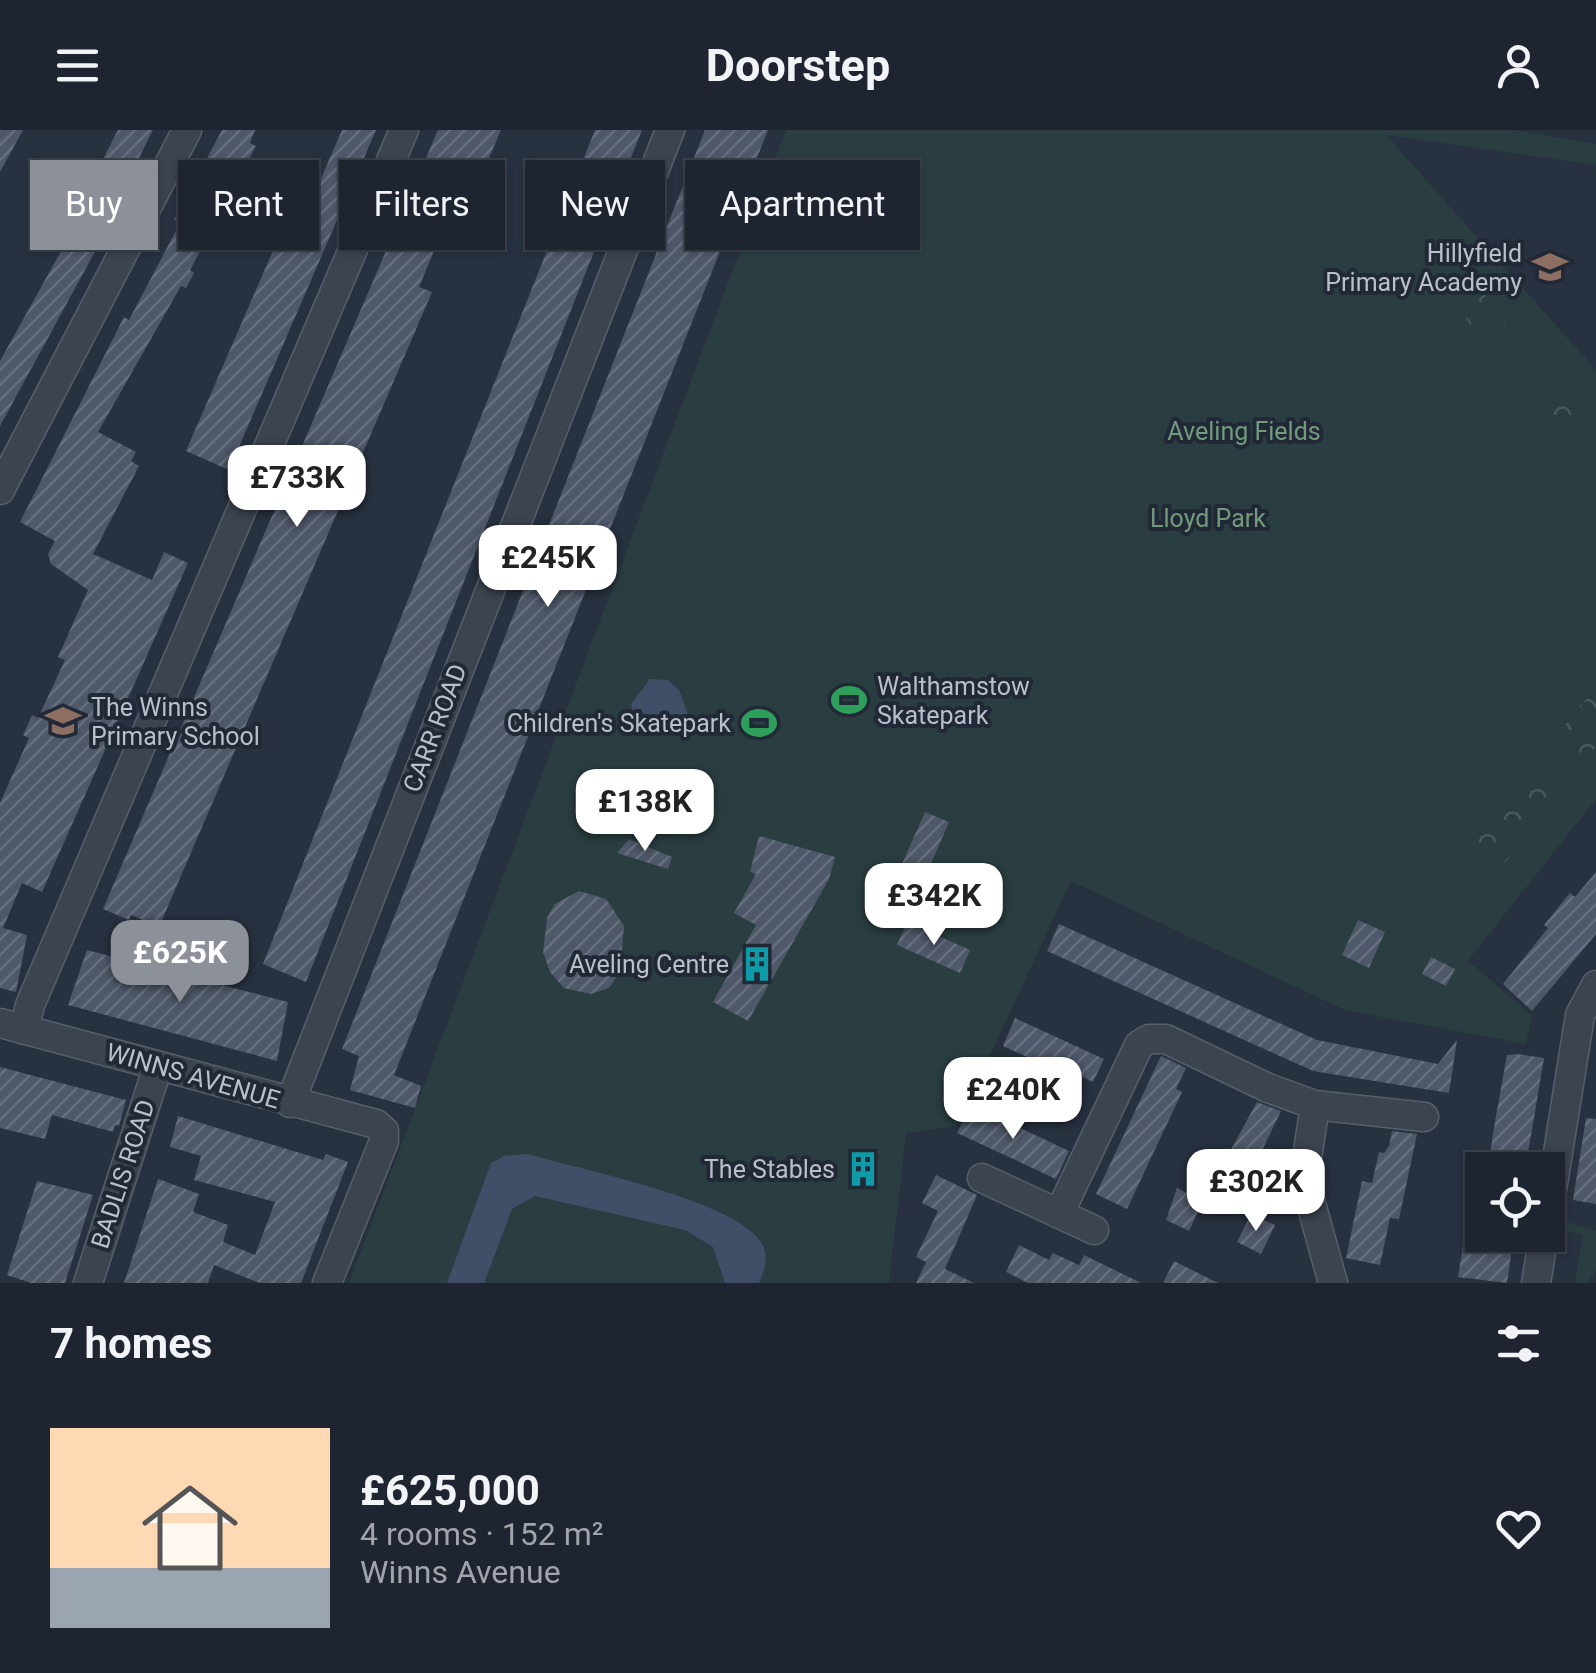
<!DOCTYPE html>
<meta charset="utf-8">
<style>
body{margin:0;font-family:Roboto,sans-serif;background:#262d38;color:#f1f3f6;height:100vh;display:flex;flex-direction:column;font-size:38px;white-space:nowrap}
*{box-sizing:border-box;margin:0}
p{font-size:32px;color:#a1a5ab}
.icon{flex:none;width:55px;height:55px;fill:none;stroke:currentColor;stroke-width:2;stroke-linecap:round;stroke-linejoin:round}
.map{position:relative;height:1153px;overflow:hidden}
.side{display:flex;flex-direction:column;background:#1e2530;flex:1}
.side>*{flex:none}
.guide{position:absolute;left:30px;top:30px;width:1000px;height:90px;display:flex;gap:20px}
.controls{position:absolute;left:1465px;top:1022px;display:grid;gap:20px}
.controls a{display:grid;place-items:center;width:100px;height:100px;border-radius:0px;background:#1e2530;box-shadow:0 2px 8px #0004,0 0 0 2px #3c424c;font-size:50px}
.price{position:absolute;translate:-50% -85px;padding:0 22px;border-radius:20px;background:#fff;color:#222;font-size:32px;line-height:65px;filter:drop-shadow(0 2px 5px #0008)}
.price::after{content:'';position:absolute;left:50%;top:60px;width:30px;height:22px;margin-left:-15px;background:inherit;clip-path:polygon(0 0,100% 0,50% 100%)}
.price.current{background:#8c9099;color:#fff}
ul{padding:0;list-style:none}
li{display:flex;align-items:center;gap:30px;height:250px;padding:0 50px}
li+li{border-top:2px solid #3c424c}
li span{display:grid;place-items:center;flex:none;width:280px;height:200px;border-radius:0px;color:#555}
li>.icon{margin-inline-start:auto}
span .icon{width:120px;height:120px;fill:#fffc;stroke-width:1}
li b{font-size:42px}
h2{display:flex;justify-content:space-between;align-items:center;height:120px;padding:0 50px;font-size:42px}
.pill{padding:0 35px;border-radius:0px;background:#1e2530;box-shadow:0 2px 8px #0004,0 0 0 2px #3c424c;font-size:35px;line-height:90px}
.pill.current{background:#8c9099;color:#fff}
header{display:flex;justify-content:space-between;align-items:center;height:130px;padding:0 50px;background:#1e2530;font-size:45px;font-weight:700}
.map>svg:first-child{display:block}
.green{fill:#2a3e41}
.forest{fill:url(#forest-crowns)}
.water{fill:#404e68}
.building{fill:url(#building-hatch)}
.lines{fill:none;stroke-linecap:round;stroke-linejoin:round}
.street-casing{stroke:#575f6b;stroke-width:31}
.street{stroke:#3c4450;stroke-width:28}
.labels{text-anchor:middle;dominant-baseline:central;stroke-width:8;stroke-linejoin:round;paint-order:stroke}
.poi-label{font-size:25px;fill:#b9bfcb;stroke:#212836;text-anchor:end}
.park-label{font-size:25px;fill:#729a7d;stroke:#212836}
.street-label{font-size:25px;fill:#b9bfcb;stroke:#212836}
</style>
<header><svg class="icon" aria-label="menu" viewBox="0 0 24 24"><path d="M4 6h16M4 12h16M4 18h16"/></svg>Doorstep<svg class="icon" aria-label="person" viewBox="0 0 24 24"><circle cx="12" cy="8" r="4"/><path d="M4 21q1-7 8-7t8 7"/></svg></header>
<div class="map">
<svg width="1596" height="1153" viewBox="0 0 1596 1153">
<defs>
<pattern id="forest-crowns" width="20" height="18" patternUnits="userSpaceOnUse" patternTransform="scale(2.5)"><rect width="20" height="18" fill="#2a3e41"/><path d="M2 6a3 3 0 1 1 6 0M12 15a3 3 0 1 1 6 0" fill="none" stroke="#47585b"/></pattern>
<pattern id="building-hatch" width="6" height="6" patternUnits="userSpaceOnUse" patternTransform="scale(2.5)"><rect width="6" height="6" fill="#4f5869"/><path d="M-1 1l2-2M0 6l6-6M5 7l2-2" fill="none" stroke="#666e7d"/></pattern>
</defs>
<rect width="100%" height="100%" fill="#283140"/>
<path class="green" d="M 786,0 L 1513,0 L 1596,14 L 1596,35 L 1386,5 L 1596,240 L 1596,669 L 1468,831 L 1532,885 L 1526,914 L 1345,880 L 1071,751 L 957,996 L 906,1003 L 889,1153 L 349,1153 Z
M 1568,1092 L 1596,1101 L 1596,1140 L 1587,1153 L 1575,1153 L 1583,1105 L 1566,1101 Z"/>
<path class="forest" d="M 1473,161 C 1489,163 1499,179 1505,193 L 1488,208 L 1478,208 L 1463,183 L 1464,167 Z
M 1563,262 L 1586,287 C 1576,319 1540,297 1538,272 L 1549,263 Z
M 1596,557 L 1596,617 L 1581,635 L 1568,634 L 1555,620 L 1564,596 Z
M 1524,648 L 1538,649 L 1558,674 L 1495,743 L 1467,722 L 1472,704 Z"/>
<path class="water" d="M 650,549 L 668,550 L 679,560 L 691,592 L 684,601 L 646,599 L 636,593 L 631,574 Z
M 527,1024 C 575,1038 745,1072 763,1116 C 769,1129 764,1140 759,1153 L 725,1153 L 713,1117 L 685,1100 L 535,1066 L 512,1079 L 484,1153 L 447,1153 L 491,1033 L 504,1026 Z"/>
<path class="building" d="M 0,0 L 23,0 L 0,42 Z
M 118,0 L 153,0 L 135,36 L 140,39 L 0,296 L 0,231 L 90,69 L 84,66 Z
M 222,0 L 255,0 L 250,13 L 256,16 L 190,140 L 194,143 L 186,158 L 181,156 L 98,302 L 136,322 L 131,331 L 139,336 L 93,424 L 152,450 L 164,422 L 188,433 L 42,762 L 22,753 L 3,798 L 27,805 L 16,862 L 0,858 L 0,673 L 29,608 L 23,605 L 32,585 L 38,588 L 65,530 L 58,527 L 88,460 L 51,434 L 48,424 L 55,411 L 20,392 L 124,187 L 129,190 L 180,93 L 174,90 Z
M 342,0 L 376,0 L 229,340 L 186,321 L 282,100 L 296,106 Z
M 438,0 L 501,0 L 462,91 L 449,86 L 439,109 L 419,157 L 432,162 L 159,797 L 131,785 L 129,790 L 103,779 Z
M 595,0 L 642,0 L 306,852 L 263,834 Z
M 705,0 L 768,0 L 394,945 L 421,956 L 415,978 L 350,960 L 359,926 L 342,919 Z
M 925,682 L 949,692 L 926,745 L 902,734 Z
M 759,706 L 835,727 L 829,749 L 748,891 L 713,872 L 756,795 L 734,783 L 756,744 L 750,742 Z
M 629,709 L 672,727 L 668,739 L 617,723 Z
M 1596,742 L 1596,804 L 1532,881 L 1503,854 L 1548,798 L 1544,795 L 1570,763 L 1575,767 Z
M 579,761 L 606,769 L 624,796 L 620,841 L 609,858 L 591,864 L 564,858 L 550,842 L 543,822 L 547,788 L 555,774 Z
M 1358,790 L 1385,802 L 1369,838 L 1342,825 Z
M 907,792 L 970,820 L 960,843 L 897,815 Z
M 1059,794 L 1317,910 L 1438,934 L 1457,910 L 1449,963 L 1313,941 L 1047,821 Z
M 87,820 L 288,872 L 277,931 L 68,875 Z
M 1431,827 L 1455,839 L 1446,856 L 1422,844 Z
M 1015,888 L 1104,929 L 1093,952 L 1068,940 L 1066,945 L 1003,916 Z
M 1517,924 L 1544,928 L 1534,988 L 1525,1040 L 1498,1040 L 1488,1036 L 1496,986 L 1507,925 Z
M 1161,926 L 1186,938 L 1176,959 L 1182,962 L 1127,1079 L 1096,1064 Z
M 0,937 L 126,970 L 119,996 L 115,995 L 113,1002 L 52,985 L 45,1009 L 0,998 Z
M 1257,972 L 1281,981 L 1254,1037 L 1228,1025 Z
M 971,975 L 1069,1021 L 1056,1049 L 957,1003 Z
M 178,986 L 323,1030 L 326,1024 L 348,1032 L 301,1153 L 260,1153 L 214,1135 L 208,1153 L 124,1153 L 158,1049 L 199,1064 L 193,1082 L 228,1095 L 223,1112 L 255,1125 L 275,1072 L 194,1050 L 201,1026 L 170,1017 Z
M 1586,988 L 1596,989 L 1596,1074 L 1573,1070 Z
M 1392,1001 L 1417,1004 L 1399,1089 L 1390,1088 L 1380,1135 L 1346,1128 L 1362,1051 L 1372,1053 L 1379,1022 L 1384,1023 L 1389,1016 Z
M 1252,1036 L 1269,1044 L 1263,1057 L 1276,1063 L 1265,1086 L 1233,1075 Z
M 936,1045 L 977,1065 L 945,1139 L 974,1153 L 916,1153 L 926,1132 L 916,1127 L 938,1081 L 922,1073 Z
M 37,1051 L 93,1065 L 65,1153 L 31,1153 L 7,1145 Z
M 1473,1054 L 1482,1055 L 1482,1105 L 1514,1105 L 1507,1153 L 1458,1147 Z
M 1177,1058 L 1203,1071 L 1189,1101 L 1166,1090 Z
M 1251,1084 L 1275,1095 L 1261,1124 L 1237,1112 Z
M 1019,1115 L 1049,1130 L 1053,1123 L 1079,1135 L 1084,1125 L 1141,1153 L 1028,1153 L 1006,1142 Z
M 1174,1131 L 1218,1153 L 1163,1153 Z"/>
<g class="lines">
<defs>
<path id="street" d="M 0,360 L 187,0
M 0,893 L 376,994 L 384,1001 L 384,1011 L 327,1153
M 24,900 L 30,875 L 404,0
M 290,973 L 670,0
M 1315,975 L 1424,987
M 982,1048 L 1094,1100
M 1059,1084 L 1139,915 L 1149,909 L 1166,909 L 1268,958 L 1315,975 L 1304,1048 L 1333,1153
M 1548,1085 L 1580,885 L 1596,855
M 88,1153 L 158,936
M 1536,1153 L 1544,1105"/>
</defs>
<use href="#street" class="street-casing"/>
<use href="#street" class="street"/>
</g>
<defs>
<symbol id="school-bare" viewBox="-9 -9 18 18"><path d="M0-5L7-2L0 1L-7-2ZM-4 1L0 2.5L4 1V4Q0 6-4 4Z" fill="#8d6e63" stroke="#212836" stroke-width="2.5" paint-order="stroke"/></symbol>
<symbol id="stadium-bare" viewBox="-9 -9 18 18"><path d="M0-5a6.5 5 0 1 0 0 10a6.5 5 0 1 0 0-10ZM-3.5-1.8h7v3.6h-7Z" fill="#2e9e5b" stroke="#212836" stroke-width="2.5" paint-order="stroke"/></symbol>
<symbol id="building-bare" viewBox="-9 -9 18 18"><path d="M-4-6H4V6H1V3H-1V6H-4ZM-2.5-4.3h1.7v1.8h-1.7ZM.8-4.3h1.7v1.8H.8ZM-2.5-1h1.7V.8h-1.7ZM.8-1h1.7V.8H.8Z" fill="#0f9aa8" stroke="#212836" stroke-width="2.5" paint-order="stroke"/></symbol>
</defs>
<g fill-rule="evenodd">
<use href="#school-bare" x="1525" y="112" width="50" height="50"/>
<use href="#stadium-bare" x="824" y="545" width="50" height="50"/>
<use href="#school-bare" x="38" y="566" width="50" height="50"/>
<use href="#stadium-bare" x="734" y="568" width="50" height="50"/>
<use href="#building-bare" x="732" y="809" width="50" height="50"/>
<use href="#building-bare" x="838" y="1014" width="50" height="50"/>
</g>
<g class="labels">
<g class="poi-label">
<text x="1522" y="123">Hillyfield<tspan x="1522" dy="29">Primary Academy</tspan></text>
<text x="877" y="556" text-anchor="start">Walthamstow<tspan x="877" dy="29">Skatepark</tspan></text>
<text x="91" y="577" text-anchor="start">The Winns<tspan x="91" dy="29">Primary School</tspan></text>
<text x="731" y="593">Children's Skatepark</text>
<text x="729" y="834">Aveling Centre</text>
<text x="835" y="1039">The Stables</text>
</g>
<g class="park-label">
<text x="1244" y="301">Aveling Fields</text>
<text x="1208" y="388">Lloyd Park</text>
</g>
<g class="street-label">
<text transform="translate(435 598) rotate(-69)">CARR ROAD</text>
<text transform="translate(193 946) rotate(16)">WINNS AVENUE</text>
<text transform="translate(123 1044) rotate(-72)">BADLIS ROAD</text>
</g>
</g>
</svg>
<div class="controls">
<a><svg class="icon" aria-label="locate" viewBox="0 0 24 24"><circle cx="12" cy="12" r="6"/><path d="M12 2v4M12 18v4M2 12h4M18 12h4"/></svg></a>
</div>
<b class="price" style="left:297px;top:400px">£733K</b>
<b class="price" style="left:548px;top:480px">£245K</b>
<b class="price" style="left:645px;top:724px">£138K</b>
<b class="price" style="left:934px;top:818px">£342K</b>
<b class="price current" style="left:180px;top:875px">£625K</b>
<b class="price" style="left:1013px;top:1012px">£240K</b>
<b class="price" style="left:1256px;top:1104px">£302K</b>
<div class="guide">
<a class="pill current">Buy</a>
<a class="pill">Rent</a>
<a class="pill">Filters</a>
<a class="pill">New</a>
<a class="pill">Apartment</a>
</div>
</div>
<section class="side">
<h2>7 homes<svg class="icon" aria-label="filters" viewBox="0 0 24 24"><path d="M4 7h16M4 17h16"/><circle cx="9" cy="7" r="2"/><circle cx="15" cy="17" r="2"/></svg></h2>
<ul>
<li><span style="background:linear-gradient(#ffd9b3 70%,#9aa5b1 0)"><svg class="icon" aria-label="home" viewBox="0 0 24 24"><path d="M3 11l9-7 9 7M6 9v11h12V9"/></svg></span><div><b>£625,000</b><p>4 rooms · 152 m²</p><p>Winns Avenue</p></div><svg class="icon" aria-label="heart" viewBox="0 0 24 24"><path d="M12 20l-8-8c-3-5 5-10 8-4 3-6 11-1 8 4z"/></svg></li>
</ul>
</section>
